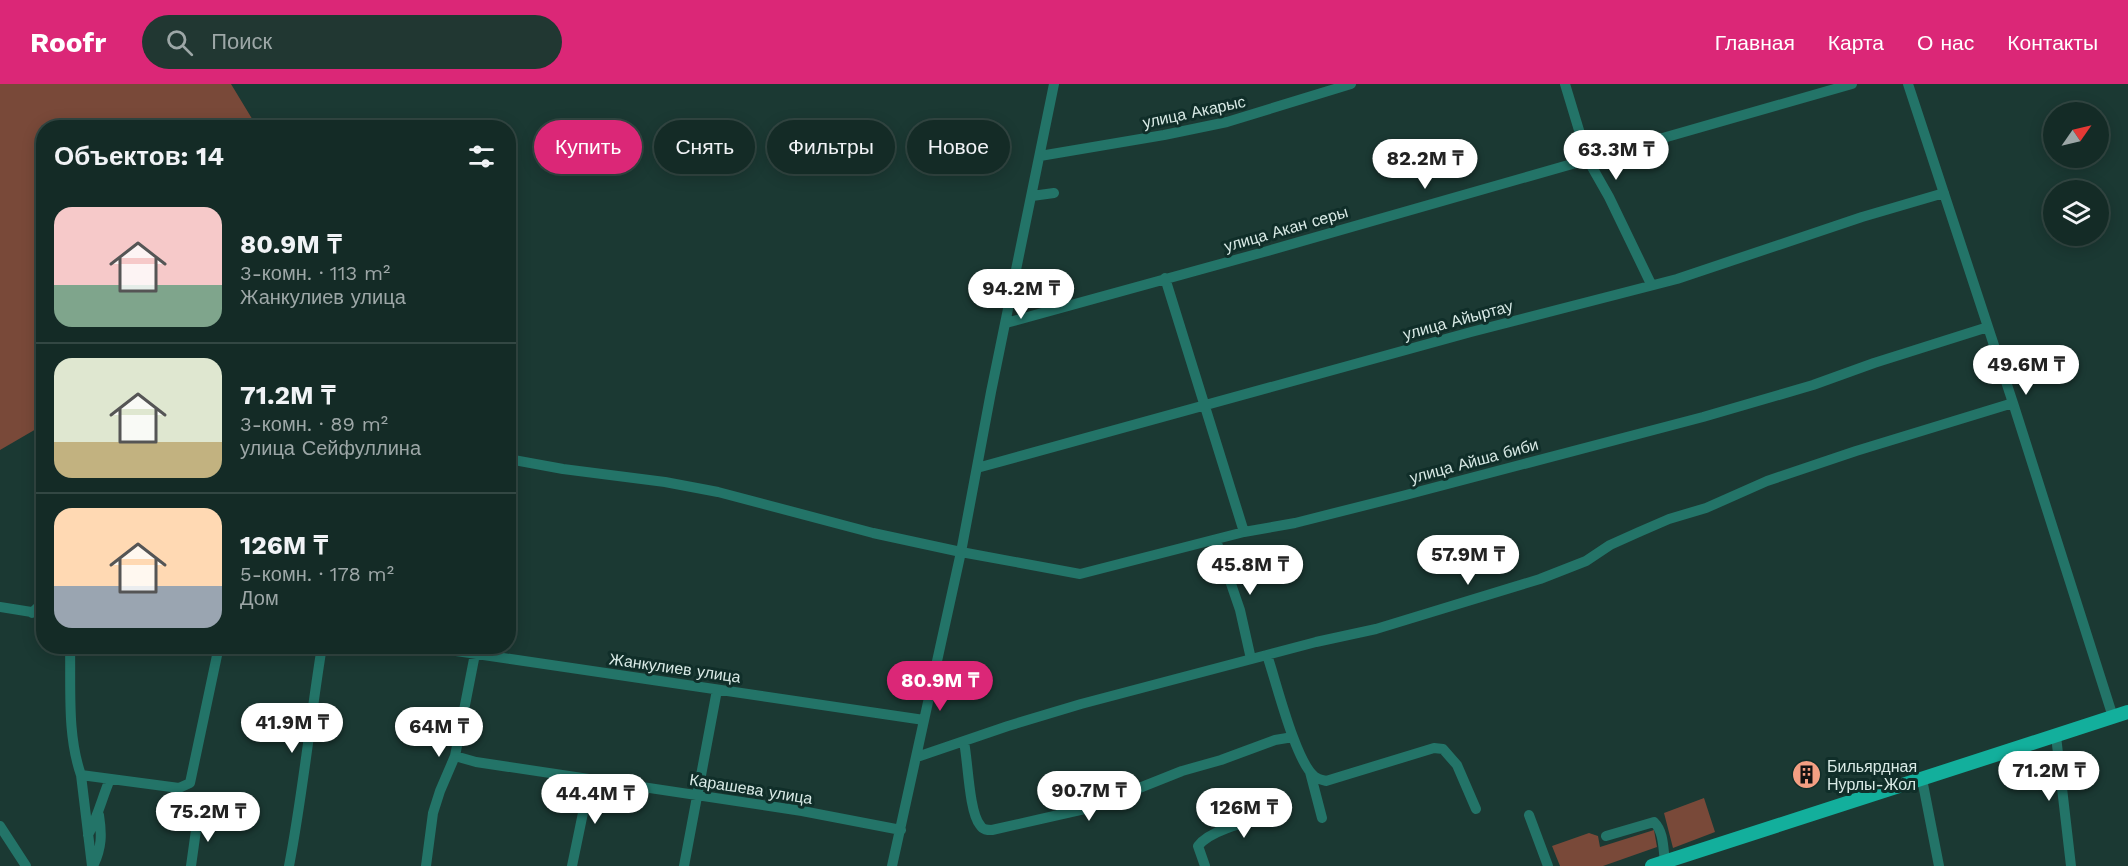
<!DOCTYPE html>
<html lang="ru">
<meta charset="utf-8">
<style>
body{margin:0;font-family:"Work Sans",sans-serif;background:#213732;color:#f1f3f6;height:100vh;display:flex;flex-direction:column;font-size:22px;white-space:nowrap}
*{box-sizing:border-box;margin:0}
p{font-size:20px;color:#9da7a7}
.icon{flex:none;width:33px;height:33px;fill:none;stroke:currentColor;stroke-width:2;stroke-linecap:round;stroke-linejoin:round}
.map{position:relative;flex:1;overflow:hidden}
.drawer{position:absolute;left:36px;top:36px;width:480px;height:534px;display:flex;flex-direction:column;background:#142b26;border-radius:24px;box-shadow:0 3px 15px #0003,0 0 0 2px #334743}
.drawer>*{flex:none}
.top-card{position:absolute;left:534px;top:36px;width:570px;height:54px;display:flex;gap:12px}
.needle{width:39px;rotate:56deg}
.buttons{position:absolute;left:2043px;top:18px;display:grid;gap:12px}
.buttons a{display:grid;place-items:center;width:66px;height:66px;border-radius:50%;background:#142b26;box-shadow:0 3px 15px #0003,0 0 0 2px #334743;font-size:30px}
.price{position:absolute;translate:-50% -51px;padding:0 14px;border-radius:21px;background:#fff;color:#222;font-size:20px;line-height:39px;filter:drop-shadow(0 2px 3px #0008)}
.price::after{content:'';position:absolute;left:50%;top:36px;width:18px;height:14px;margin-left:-9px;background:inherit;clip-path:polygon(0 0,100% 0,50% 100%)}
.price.current{background:#db2777;color:#fff}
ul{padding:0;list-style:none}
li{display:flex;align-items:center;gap:18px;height:150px;padding:0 18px}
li+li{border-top:2px solid #334743}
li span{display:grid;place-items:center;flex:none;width:168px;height:120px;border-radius:18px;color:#555}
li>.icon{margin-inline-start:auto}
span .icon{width:72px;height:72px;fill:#fffc;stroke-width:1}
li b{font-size:26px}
h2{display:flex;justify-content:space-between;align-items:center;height:72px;padding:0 18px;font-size:26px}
.chip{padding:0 21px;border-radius:27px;background:#142b26;box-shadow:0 3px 15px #0003,0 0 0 2px #334743;font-size:21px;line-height:54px}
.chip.current{background:#db2777;color:#fff}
header{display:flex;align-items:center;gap:36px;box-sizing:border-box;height:84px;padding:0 30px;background:#db2777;color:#fff}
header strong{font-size:28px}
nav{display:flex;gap:33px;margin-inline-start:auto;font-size:21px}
.search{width:420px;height:54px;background:#213732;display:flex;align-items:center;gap:15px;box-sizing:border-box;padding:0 21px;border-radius:33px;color:#9da7a7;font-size:22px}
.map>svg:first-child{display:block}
.green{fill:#794939}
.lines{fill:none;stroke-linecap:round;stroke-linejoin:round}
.minor{stroke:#237468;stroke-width:10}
.major{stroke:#13af9c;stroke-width:14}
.labels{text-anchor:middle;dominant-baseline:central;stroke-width:6;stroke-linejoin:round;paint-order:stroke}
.street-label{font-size:16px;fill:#d9eae6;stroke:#102e29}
.poi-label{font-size:16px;fill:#d9eae6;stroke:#102e29;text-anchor:start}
</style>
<header>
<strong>Roofr</strong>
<div class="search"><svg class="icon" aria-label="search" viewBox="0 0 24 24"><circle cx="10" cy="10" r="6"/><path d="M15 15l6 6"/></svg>Поиск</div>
<nav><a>Главная</a><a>Карта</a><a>О нас</a><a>Контакты</a></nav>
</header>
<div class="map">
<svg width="2128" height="782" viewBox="0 0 2128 782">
<rect width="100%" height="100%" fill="#1b3933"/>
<path class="green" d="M 0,0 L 231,0 L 257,43 L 44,44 L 43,341 L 0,366 Z
M 1704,714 L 1715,748 L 1673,764 L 1664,729 Z
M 1654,746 L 1657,763 L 1603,782 L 1560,782 L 1552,762 L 1589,749 L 1598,752 L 1600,763 Z"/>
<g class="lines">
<path class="minor" d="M 1565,0 L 1588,76 L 1609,113 L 1651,200
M 1908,0 L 2014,322 L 2113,633
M 1040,72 L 1164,51 L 1227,38 L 1351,0
M 1032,112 L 1054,109
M 1165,194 L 1244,448
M 1006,239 L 1264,168 L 1852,0
M 508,375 L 563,385 L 665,398 L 718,408 L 873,449 L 961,468 L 1080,490 L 1244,448 L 1295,439 L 1402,412 L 1703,333 L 1813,301 L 1874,279 L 1988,243
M 977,384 L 1471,248 L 1677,195 L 1862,133 L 1944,109
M 1216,456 L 1240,526 L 1251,575
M 0,523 L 44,530
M 32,529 L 44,517
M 70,562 C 71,605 67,651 81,691
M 422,562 L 924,636
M 1267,571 C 1276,597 1295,676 1314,692 C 1317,695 1322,696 1326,697 L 1434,664 L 1443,665 L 1457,681 L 1476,725
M 2056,652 L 2071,782
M 964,658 C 968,677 969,728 980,741 C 983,746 987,746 992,746 L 1089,724 L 1182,687 L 1221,676 L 1275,656 L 1293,653
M 455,672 L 476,678 L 802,727 L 901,746
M 917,673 L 1008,642 L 1081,620 L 1316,558 L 1376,545 L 1540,495 L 1586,477 L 1610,461 L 1639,448 L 1669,435 L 1706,424 L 1767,397 L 1856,367 L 2013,319
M 1310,688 L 1322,734
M 1922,695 L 1939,782
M 1529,731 L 1548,782
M 0,742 L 26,782
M 88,751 C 98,732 102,714 110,695
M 1606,752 L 1654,738 C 1664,748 1663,764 1665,778
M 92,782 L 81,691 L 179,704 L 190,699 L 219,562
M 93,782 C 102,764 102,750 99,731
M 191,782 L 197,739 L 204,728
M 289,782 C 303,709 310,636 322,562
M 426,782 L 433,729 L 440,707 L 455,672 L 475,570
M 572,782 L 590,695
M 684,782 L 717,606
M 892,782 L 961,468 L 991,308 L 1054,0
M 1205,782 L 1198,762 C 1213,743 1258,736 1281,729"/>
<path class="major" d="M 1652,782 L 2128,628"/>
</g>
<defs>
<symbol id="building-disc" viewBox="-11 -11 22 22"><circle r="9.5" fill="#f39f83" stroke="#102e29"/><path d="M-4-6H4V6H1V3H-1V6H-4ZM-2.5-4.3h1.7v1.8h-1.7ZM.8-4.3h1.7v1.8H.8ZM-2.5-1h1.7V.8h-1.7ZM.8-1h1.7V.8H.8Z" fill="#111"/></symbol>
</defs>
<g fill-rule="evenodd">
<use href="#building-disc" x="1790" y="674" width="33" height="33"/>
</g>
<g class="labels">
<g class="street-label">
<text transform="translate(1194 28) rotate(-12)">улица Акарыс</text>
<text transform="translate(1286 145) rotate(-16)">улица Акан серы</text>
<text transform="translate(1458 236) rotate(-15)">улица Айыртау</text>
<text transform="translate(1474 377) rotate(-15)">улица Айша биби</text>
<text transform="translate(675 584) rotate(8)">Жанкулиев улица</text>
<text transform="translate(751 705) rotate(9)">Карашева улица</text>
</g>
<g class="poi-label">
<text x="1827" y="682">Бильярдная<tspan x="1827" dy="18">Нурлы-Жол</tspan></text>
</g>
</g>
</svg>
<div class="buttons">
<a><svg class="needle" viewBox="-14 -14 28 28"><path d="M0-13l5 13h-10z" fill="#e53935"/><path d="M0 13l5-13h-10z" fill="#9da7a7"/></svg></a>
<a><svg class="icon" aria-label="layers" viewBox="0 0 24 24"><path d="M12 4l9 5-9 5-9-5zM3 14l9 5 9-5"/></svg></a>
</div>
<b class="price" style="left:1616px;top:97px">63.3M ₸</b>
<b class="price" style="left:1425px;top:106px">82.2M ₸</b>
<b class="price" style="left:1021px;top:236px">94.2M ₸</b>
<b class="price" style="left:2026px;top:312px">49.6M ₸</b>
<b class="price" style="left:1468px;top:502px">57.9M ₸</b>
<b class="price" style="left:1250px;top:512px">45.8M ₸</b>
<b class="price current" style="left:940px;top:628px">80.9M ₸</b>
<b class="price" style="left:292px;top:670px">41.9M ₸</b>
<b class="price" style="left:439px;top:674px">64M ₸</b>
<b class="price" style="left:2049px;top:718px">71.2M ₸</b>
<b class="price" style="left:1089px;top:738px">90.7M ₸</b>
<b class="price" style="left:595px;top:741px">44.4M ₸</b>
<b class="price" style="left:1244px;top:755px">126M ₸</b>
<b class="price" style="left:208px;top:759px">75.2M ₸</b>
<div class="top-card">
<a class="chip current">Купить</a>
<a class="chip">Снять</a>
<a class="chip">Фильтры</a>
<a class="chip">Новое</a>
</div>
<section class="drawer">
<h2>Объектов: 14<svg class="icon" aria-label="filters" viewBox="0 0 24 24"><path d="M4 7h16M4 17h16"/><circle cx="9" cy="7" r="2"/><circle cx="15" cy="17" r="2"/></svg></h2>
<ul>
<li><span style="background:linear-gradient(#f6c9c9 65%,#7fa58c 0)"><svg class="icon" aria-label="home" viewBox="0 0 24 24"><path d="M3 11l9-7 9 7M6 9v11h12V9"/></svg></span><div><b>80.9M ₸</b><p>3-комн. · 113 m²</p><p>Жанкулиев улица</p></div></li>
<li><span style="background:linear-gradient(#dfe7d0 70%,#c2b280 0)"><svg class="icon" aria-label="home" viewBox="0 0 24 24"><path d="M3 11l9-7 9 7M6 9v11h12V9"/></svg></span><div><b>71.2M ₸</b><p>3-комн. · 89 m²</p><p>улица Сейфуллина</p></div></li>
<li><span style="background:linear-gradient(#ffd9b3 65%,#9aa5b1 0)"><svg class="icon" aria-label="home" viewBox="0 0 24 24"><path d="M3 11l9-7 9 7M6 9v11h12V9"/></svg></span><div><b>126M ₸</b><p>5-комн. · 178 m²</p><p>Дом</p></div></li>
</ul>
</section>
</div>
